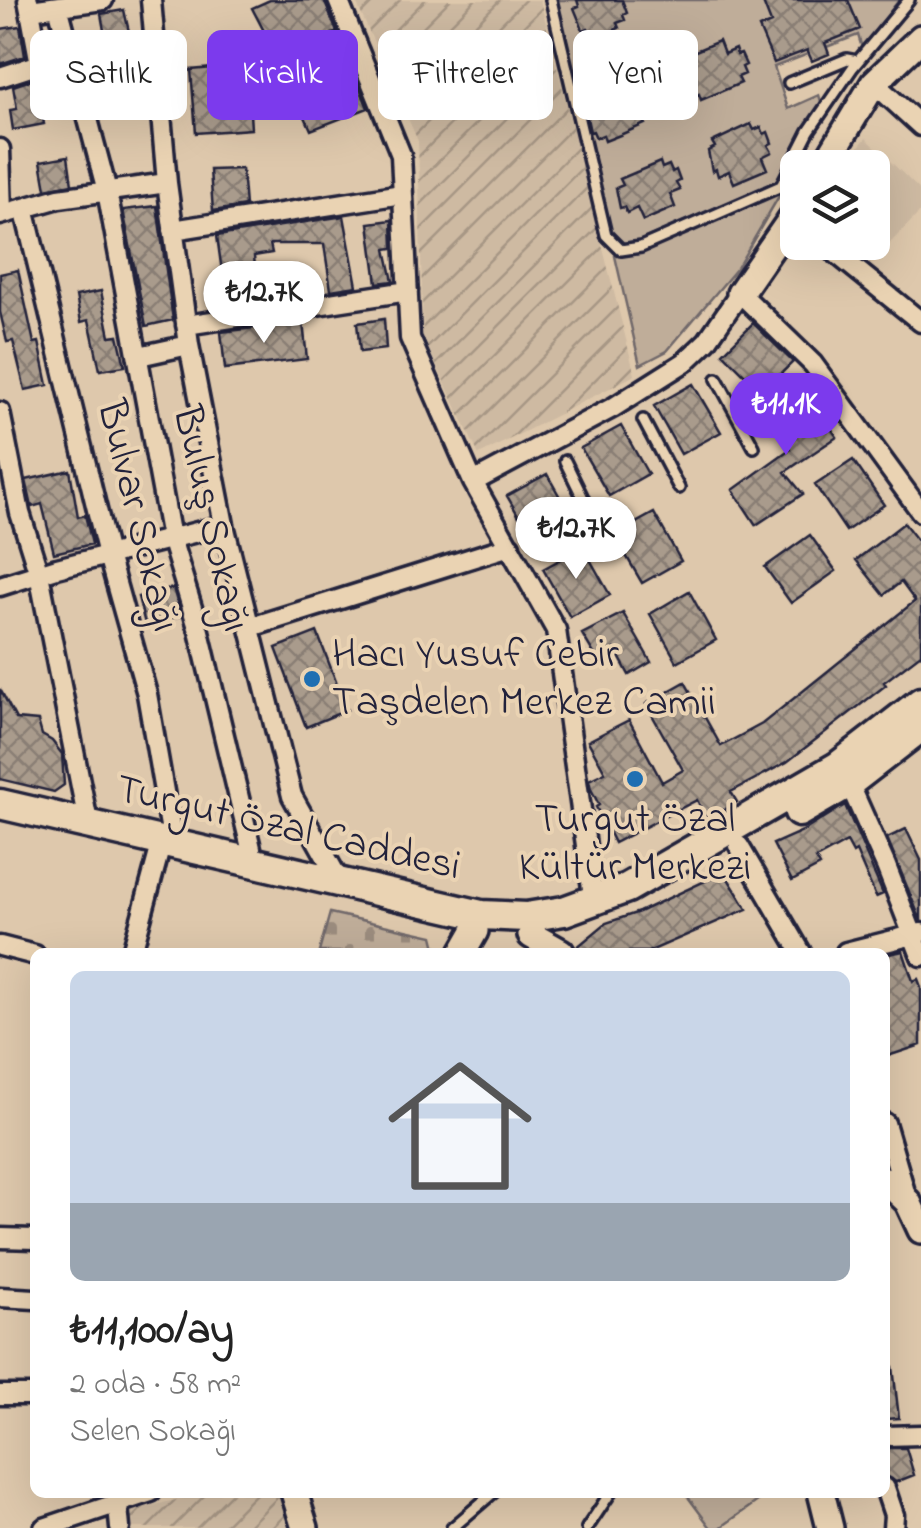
<!DOCTYPE html>
<html lang="tr">
<meta charset="utf-8">
<style>
body{margin:0;font-family:"Indie Flower",sans-serif;background:#f6f6f6;color:#222;height:100vh;display:flex;flex-direction:column;font-size:38px;white-space:nowrap}
*{box-sizing:border-box;margin:0}
p{font-size:32px;color:#767676}
.icon{flex:none;width:55px;height:55px;fill:none;stroke:currentColor;stroke-width:2;stroke-linecap:round;stroke-linejoin:round}
.map{position:relative;flex:1;overflow:hidden}
.drawer{position:absolute;left:30px;top:948px;width:860px;height:550px;display:flex;flex-direction:column;background:#fff;border-radius:15px;box-shadow:0 10px 40px #0002}
.drawer>*{flex:none}
.guide{position:absolute;left:30px;top:30px;width:862px;height:90px;display:flex;gap:20px}
.fabs{position:absolute;left:780px;top:150px;display:grid;gap:20px}
.fabs a{display:grid;place-items:center;width:110px;height:110px;border-radius:15px;background:#fff;box-shadow:0 10px 40px #0002;font-size:50px}
.price{position:absolute;translate:-50% -85px;padding:0 22px;border-radius:35px;background:#fff;color:#222;font-size:32px;line-height:65px;filter:drop-shadow(0 2px 5px #0008)}
.price::after{content:'';position:absolute;left:50%;top:60px;width:30px;height:22px;margin-left:-15px;background:inherit;clip-path:polygon(0 0,100% 0,50% 100%)}
.price.on{background:#7c3aed;color:#fff}
ul{padding:0;list-style:none}
li{display:grid;align-content:center;gap:20px;height:530px;padding:0 40px}
li span{display:grid;place-items:center;height:310px;border-radius:15px;color:#555}
li>.icon{margin-inline-start:auto}
span .icon{width:180px;height:180px;fill:#fffc;stroke-width:1}
li b{font-size:42px}
.tag{padding:0 35px;border-radius:15px;background:#fff;box-shadow:0 10px 40px #0002;font-size:35px;line-height:90px}
.tag.on{background:#7c3aed;color:#fff}
.map>svg:first-child{display:block}
.built{fill:#cebaa2}
.industrial{fill:url(#industrial-furrows)}
.grass{fill:#bfad99;stroke:#70686a;stroke-width:2.5}
.cemetery{fill:url(#cemetery-stones);stroke:#70686a;stroke-width:2.5}
.building{fill:url(#building-cross-hatch);stroke:#22223b;stroke-width:2.5}
.lines{fill:none;stroke-linecap:round;stroke-linejoin:round}
.lane-casing{stroke:#22223b;stroke-width:16}
.street-casing{stroke:#22223b;stroke-width:25}
.secondary-casing{stroke:#22223b;stroke-width:32}
.primary-casing{stroke:#22223b;stroke-width:35}
.lane{stroke:#ead3b3;stroke-width:9}
.street{stroke:#ead3b3;stroke-width:18}
.secondary{stroke:#ead3b3;stroke-width:25}
.primary{stroke:#ead3b3;stroke-width:28}
.poi-dot{fill:#1f6fb2;stroke:#ead3b3;stroke-width:4}
.labels{text-anchor:middle;dominant-baseline:central;stroke-width:8;stroke-linejoin:round;paint-order:stroke}
.street-label{font-size:42px;fill:#22223b;stroke:#ead3b3}
.poi-label{font-size:42px;fill:#22223b;stroke:#ead3b3;text-anchor:start}
</style>
<div class="map">
<svg width="921" height="1528" viewBox="0 0 921 1528">
<defs>
<pattern id="industrial-furrows" width="10" height="10" patternUnits="userSpaceOnUse" patternTransform="scale(2.5)"><rect width="10" height="10" fill="#cebaa2"/><path d="M-1 1l2-2M0 10L10 0M9 11l2-2" fill="none" stroke="#a79785"/></pattern>
<pattern id="cemetery-stones" width="16" height="16" patternUnits="userSpaceOnUse" patternTransform="scale(2.5)"><rect width="16" height="16" fill="#bfad99"/><path d="M2 7V4a2 2 0 0 1 4 0v3zM10 15v-3a2 2 0 0 1 4 0v3z" fill="#9b8c7e"/></pattern>
<pattern id="building-cross-hatch" width="8" height="8" patternUnits="userSpaceOnUse" patternTransform="scale(2.5)"><rect width="8" height="8" fill="#a99b8c"/><path d="M0 0l8 8M0 8l8-8" fill="none" stroke="#897e74"/></pattern>
</defs>
<rect width="100%" height="100%" fill="#dec8ac"/>
<filter id="ink" filterUnits="userSpaceOnUse"><feTurbulence type="fractalNoise" baseFrequency=".01" numOctaves="2"/><feDisplacementMap in="SourceGraphic" scale="20" xChannelSelector="R" yChannelSelector="G"/><feConvolveMatrix kernelMatrix="1 2 1 2 8 2 1 2 1" color-interpolation-filters="sRGB"/></filter>
<g filter="url(#ink)">
<path class="built" d="M 866,138 L 921,191 L 921,211 L 868,266 L 841,243 L 872,242 L 872,168 L 842,167 Z"/>
<path class="industrial" d="M 355,0 L 540,0 L 635,375 L 479,455 L 423,337 L 418,141 Z
M 203,1493 L 312,1493 L 318,1528 L 120,1528 L 119,1514 Z"/>
<path class="grass" d="M 554,0 L 899,0 L 862,48 L 858,35 L 774,67 L 788,109 L 819,95 L 822,105 L 779,180 L 639,241 L 623,243 L 609,234 Z
M 782,191 L 737,268 L 667,351 L 640,365 L 615,256 Z
M 685,1493 L 769,1493 L 720,1528 L 711,1528 Z"/>
<path class="cemetery" d="M 330,913 L 433,936 L 437,952 L 319,952 Z"/>
<path class="building" d="M 270,0 L 324,0 L 337,32 L 278,58 L 252,8 Z
M 577,0 L 622,0 L 627,13 L 623,15 L 625,20 L 617,23 L 619,28 L 593,39 L 588,28 L 583,30 L 574,8 L 579,6 Z
M 762,0 L 848,0 L 860,29 L 825,43 L 829,54 L 812,61 L 807,50 L 774,63 L 759,28 L 771,23 Z
M 124,10 L 130,36 L 141,33 L 143,54 L 120,58 L 115,34 L 105,36 L 101,14 Z
M 20,26 L 25,56 L 0,64 L 0,29 Z
M 719,41 L 724,54 L 735,49 L 737,55 L 741,54 L 746,65 L 742,67 L 745,74 L 738,77 L 741,83 L 701,100 L 699,94 L 692,97 L 689,90 L 685,92 L 681,81 L 685,79 L 681,72 L 691,67 L 686,55 Z
M 347,56 L 368,108 L 311,130 L 289,81 Z
M 247,65 L 251,129 L 196,133 L 191,70 Z
M 40,77 L 45,100 L 40,101 L 44,124 L 13,130 L 10,110 L 17,109 L 13,86 Z
M 623,83 L 628,95 L 639,90 L 641,96 L 645,95 L 649,115 L 642,118 L 645,124 L 620,135 L 605,141 L 603,135 L 596,138 L 593,131 L 590,132 L 586,113 L 595,109 L 590,96 Z
M 751,124 L 754,130 L 761,127 L 764,134 L 768,132 L 772,143 L 768,145 L 772,152 L 762,157 L 767,169 L 734,183 L 729,171 L 718,176 L 716,169 L 712,171 L 708,151 L 715,147 L 712,142 Z
M 68,156 L 72,184 L 46,189 L 41,161 Z
M 660,162 L 662,168 L 669,165 L 672,172 L 676,170 L 680,181 L 676,183 L 680,190 L 670,194 L 675,207 L 643,221 L 637,208 L 627,213 L 624,207 L 620,208 L 616,188 L 623,185 L 620,179 Z
M 242,169 L 245,206 L 213,211 L 210,170 Z
M 157,206 L 173,320 L 146,326 L 123,210 Z
M 344,216 L 357,286 L 331,290 L 324,244 L 270,244 L 272,253 L 254,256 L 258,301 L 230,306 L 227,272 L 222,272 L 217,236 Z
M 392,220 L 393,248 L 386,249 L 393,281 L 377,283 L 369,223 Z
M 18,270 L 34,343 L 39,342 L 48,385 L 25,390 L 13,341 L 7,342 L 0,312 L 0,274 Z
M 101,291 L 110,336 L 118,335 L 125,366 L 100,370 L 89,320 L 81,322 L 76,296 Z
M 384,319 L 386,349 L 360,352 L 357,323 Z
M 303,322 L 307,359 L 225,369 L 221,332 Z
M 753,323 L 793,362 L 762,392 L 723,353 Z
M 693,384 L 721,432 L 681,454 L 654,406 Z
M 806,391 L 837,437 L 785,472 L 803,494 L 756,525 L 733,490 L 790,449 L 769,417 Z
M 621,426 L 648,474 L 609,496 L 581,448 Z
M 853,460 L 884,505 L 846,531 L 815,485 Z
M 70,470 L 78,517 L 85,515 L 92,544 L 54,553 L 42,504 L 32,507 L 26,480 Z
M 547,474 L 574,522 L 535,544 L 507,496 Z
M 654,513 L 681,561 L 642,583 L 614,535 Z
M 904,523 L 921,545 L 921,654 L 884,682 L 886,685 L 787,762 L 731,792 L 737,802 L 707,820 L 697,800 L 614,843 L 596,807 L 599,805 L 591,789 L 589,780 L 605,772 L 588,741 L 629,720 L 662,782 L 683,770 L 646,704 L 685,682 L 721,746 L 762,724 L 915,601 L 901,582 L 884,595 L 856,560 Z
M 810,535 L 836,571 L 791,603 L 765,567 Z
M 583,547 L 610,595 L 570,617 L 543,569 Z
M 173,588 L 181,616 L 145,624 L 138,597 Z
M 689,591 L 716,640 L 677,662 L 650,614 Z
M 623,613 L 651,662 L 629,675 L 615,649 L 597,659 L 582,634 Z
M 317,632 L 347,710 L 306,727 L 276,648 Z
M 0,689 L 16,719 L 38,721 L 42,735 L 52,741 L 62,754 L 64,785 L 54,792 L 0,779 Z
M 845,805 L 883,894 L 876,897 L 856,851 L 853,853 L 847,842 L 816,859 L 820,866 L 792,881 L 773,844 L 805,830 Z
M 906,829 L 921,860 L 921,921 L 887,838 Z
M 724,872 L 747,909 L 648,952 L 577,952 L 576,948 L 606,923 L 639,912 Z
M 903,951 L 913,981 L 918,979 L 921,987 L 921,1045 L 885,1057 L 885,955 Z
M 893,1367 L 899,1418 L 885,1419 L 885,1368 Z
M 885,1448 L 906,1448 L 914,1475 L 896,1482 L 885,1476 Z"/>
<g class="lines">
<defs>
<path id="lane" d="M 551,0 L 606,235 L 621,250 L 641,247 L 781,186 L 809,131 L 853,67 L 909,0
M 789,83 L 847,59 L 858,61
M 717,379 L 754,447
M 643,420 L 679,488
M 565,461 L 599,531
M 452,1528 L 494,1492
M 587,1528 L 611,1492"/>
<path id="street" d="M 151,0 L 167,183 L 189,345 L 224,525 L 292,796 L 340,882
M 338,0 L 401,155 L 410,338 L 473,482 L 556,630 L 594,903
M 58,6 L 107,191 L 171,538 L 199,631 L 251,848 L 251,861
M 30,10 L 103,0
M 0,77 L 40,64 L 28,0
M 874,83 L 921,126
M 0,149 L 2,214
M 24,208 L 108,555 L 147,694 L 173,843
M 0,215 L 59,198 L 167,183
M 173,230 L 402,194
M 822,242 L 921,322
M 186,325 L 408,291
M 139,356 L 189,345
M 0,412 L 20,513 L 39,574 L 86,812 L 85,823
M 473,482 L 614,407 L 685,362 L 707,341 L 740,293 L 813,364 L 921,512
M 0,586 L 57,568 L 224,525
M 251,627 L 510,546
M 849,783 L 886,866 L 921,956
M 739,846 L 801,952
M 0,946 L 35,955
M 132,952 L 158,856
M 846,952 L 921,933
M 885,1123 L 907,1199
M 0,1238 L 35,1239
M 0,1297 L 35,1299
M 0,1395 L 35,1395
M 885,1436 L 921,1435
M 885,1488 L 894,1515 L 893,1528
M 118,1506 L 120,1528
M 44,1528 L 151,1492"/>
<path id="secondary" d="M 823,168 L 874,83 L 921,38
M 740,293 L 798,209
M 531,935 L 561,952
M 463,952 L 475,931
M 885,1180 L 908,1202 L 921,1230
M 294,1492 L 305,1528
M 821,1492 L 830,1528"/>
<path id="primary" d="M 0,804 L 481,915 L 526,917 L 564,911 L 627,888 L 837,767 L 921,702
M 799,812 L 849,783 L 921,727"/>
</defs>
<use href="#lane" class="lane-casing"/>
<use href="#street" class="street-casing"/>
<use href="#secondary" class="secondary-casing"/>
<use href="#primary" class="primary-casing"/>
<use href="#lane" class="lane"/>
<use href="#street" class="street"/>
<use href="#secondary" class="secondary"/>
<use href="#primary" class="primary"/>
</g>
</g>
<g class="poi-dot">
<circle cx="312" cy="679" r="10"/>
<circle cx="635" cy="779" r="10"/>
</g>
<g class="labels">
<g class="street-label">
<text transform="translate(137 516) rotate(76)">Bulvar Sokağı</text>
<text transform="translate(210 519) rotate(77)">Buluş Sokağı</text>
<text transform="translate(288 829) rotate(13)">Turgut Özal Caddesi</text>
</g>
<g class="poi-label">
<text x="332" y="655">Hacı Yusuf Cebir<tspan x="332" dy="48">Taşdelen Merkez Camii</tspan></text>
<text x="635" y="820" text-anchor="middle">Turgut Özal<tspan x="635" dy="48">Kültür Merkezi</tspan></text>
</g>
</g>
</svg>
<div class="fabs">
<a><svg class="icon" aria-label="layers" viewBox="0 0 24 24"><path d="M12 4l9 5-9 5-9-5zM3 14l9 5 9-5"/></svg></a>
</div>
<b class="price" style="left:264px;top:346px">₺12.7K</b>
<b class="price on" style="left:786px;top:458px">₺11.1K</b>
<b class="price" style="left:576px;top:582px">₺12.7K</b>
<div class="guide">
<a class="tag">Satılık</a>
<a class="tag on">Kiralık</a>
<a class="tag">Filtreler</a>
<a class="tag">Yeni</a>
</div>
<section class="drawer">
<ul>
<li><span style="background:linear-gradient(#c9d6e8 75%,#9aa5b1 0)"><svg class="icon" aria-label="home" viewBox="0 0 24 24"><path d="M3 11l9-7 9 7M6 9v11h12V9"/></svg></span><div><b>₺11,100/ay</b><p>2 oda · 58 m²</p><p>Selen Sokağı</p></div></li>
</ul>
</section>
</div>
